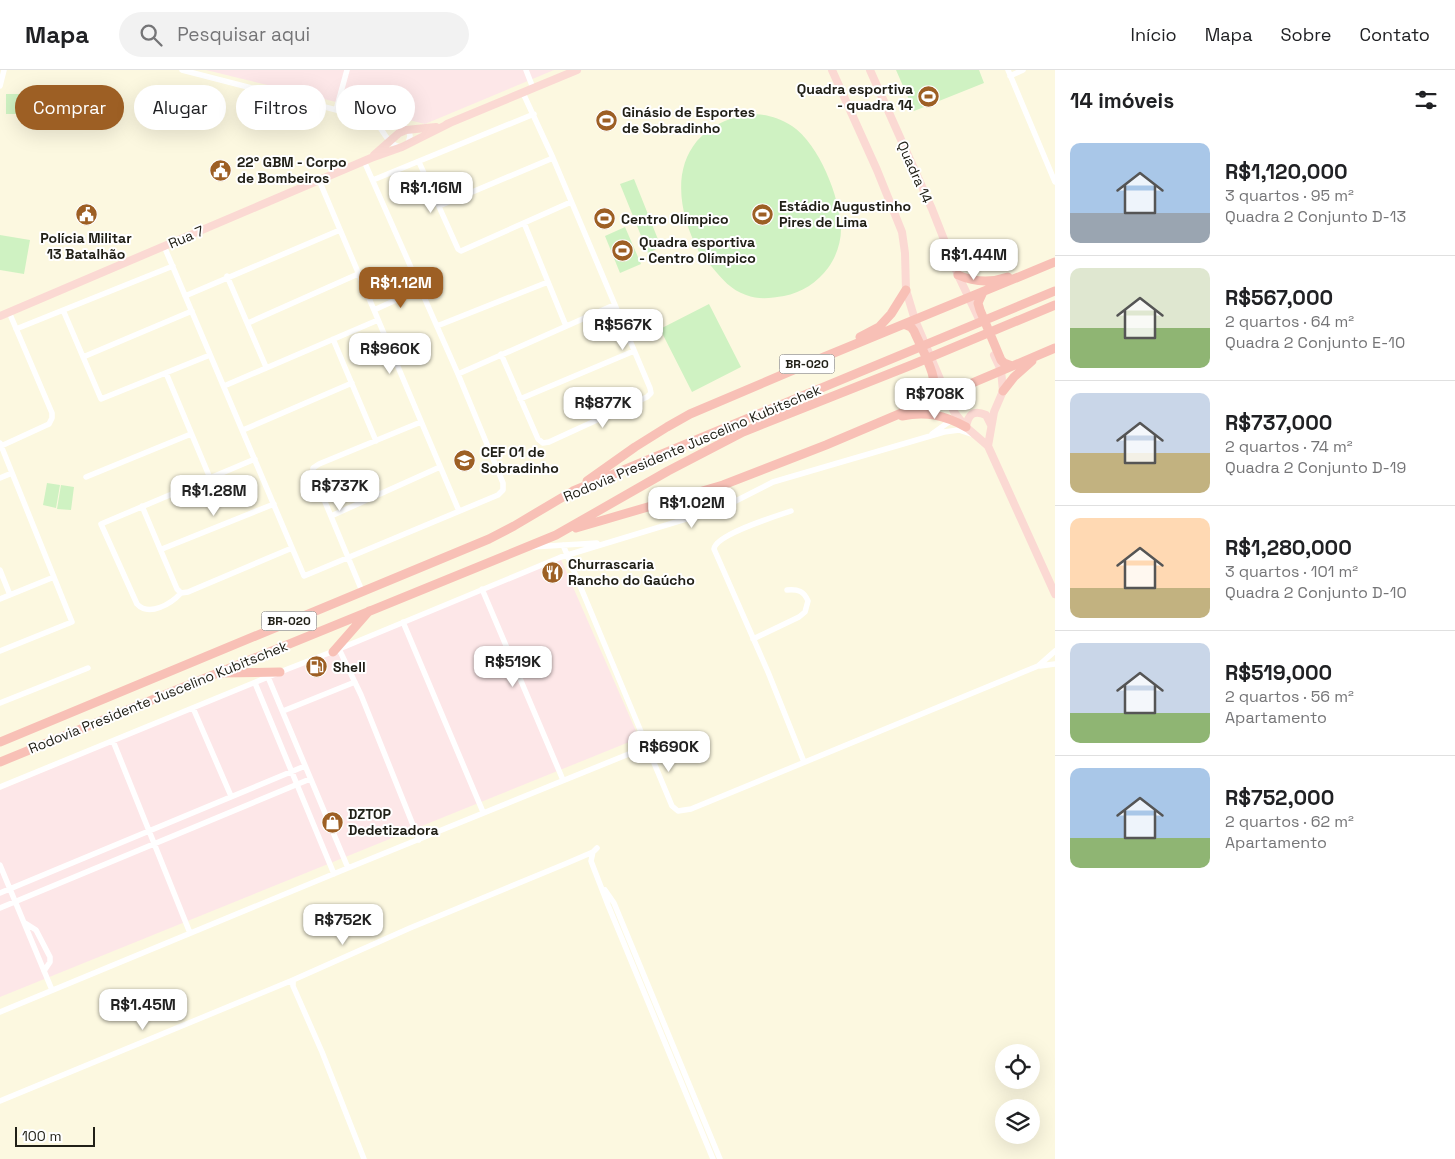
<!DOCTYPE html>
<html lang="pt">
<meta charset="utf-8">
<style>
body{margin:0;font-family:"Space Grotesk",sans-serif;background:#f2f2f2;color:#202124;height:100vh;display:flex;flex-direction:column;font-size:19px;white-space:nowrap}
*{box-sizing:border-box;margin:0}
p{font-size:16px;color:#757577}
.icon{flex:none;width:28px;height:28px;fill:none;stroke:currentColor;stroke-width:2;stroke-linecap:round;stroke-linejoin:round}
.map{position:relative;flex:1;overflow:hidden}
.sheet{display:flex;flex-direction:column;background:#fff;width:400px}
.sheet>*{flex:none}
.guide{position:absolute;left:15px;top:15px;width:475px;height:45px;display:flex;gap:10px}
.buttons{position:absolute;left:995px;top:974px;display:grid;gap:10px}
.buttons a{display:grid;place-items:center;width:45px;height:45px;border-radius:50%;background:#fff;box-shadow:0 5px 20px #0002;font-size:25px}
.scale{position:absolute;left:15px;bottom:12px;width:80px;box-sizing:border-box;padding-left:5px;border:2px solid #212017;border-top:0;font-size:14px;line-height:18px;white-space:nowrap;color:#212017;-webkit-text-stroke:4px #fff;paint-order:stroke}
.price{position:absolute;translate:-50% -42px;padding:0 11px;border-radius:10px;background:#fff;color:#222;font-size:16px;line-height:32px;filter:drop-shadow(0 1px 2px #0008)}
.price::after{content:'';position:absolute;left:50%;top:30px;width:15px;height:11px;margin-left:-8px;background:inherit;clip-path:polygon(0 0,100% 0,50% 100%)}
.price.active{background:#9d5f24;color:#fff}
ul{padding:0;list-style:none}
li{display:flex;align-items:center;gap:15px;height:125px;padding:0 15px}
li+li{border-top:1px solid #e0e0e0}
li span{display:grid;place-items:center;flex:none;width:140px;height:100px;border-radius:10px;color:#555}
li>.icon{margin-inline-start:auto}
span .icon{width:60px;height:60px;fill:#fffc;stroke-width:1}
li b{font-size:21px}
h2{display:flex;justify-content:space-between;align-items:center;height:60px;padding:0 15px;font-size:21px}
.tag{padding:0 18px;border-radius:22px;background:#fff;box-shadow:0 5px 20px #0002;font-size:18px;line-height:45px}
.tag.active{background:#9d5f24;color:#fff}
header{display:flex;align-items:center;gap:30px;box-sizing:border-box;height:70px;padding:0 25px;background:#fff;border-bottom:1px solid #e0e0e0}
header strong{font-size:24px}
nav{display:flex;gap:28px;margin-inline-start:auto;font-size:18px}
.search{width:350px;height:45px;background:#f2f2f2;display:flex;align-items:center;gap:12px;box-sizing:border-box;padding:0 18px;border-radius:28px;color:#757577;font-size:19px}
main{display:flex;flex:1;min-height:0}
.map>svg:first-child{display:block}
.commercial{fill:#fde7e8}
.pitch{fill:#cff2c2}
.lines{fill:none;stroke-linecap:round;stroke-linejoin:round}
.minor{stroke:#fff;stroke-width:5.5}
.major{stroke:#fbd9d3;stroke-width:8}
.highway{stroke:#f8c0b6;stroke-width:9}
.labels{text-anchor:middle;dominant-baseline:central;stroke-width:4;stroke-linejoin:round;paint-order:stroke}
.shield{fill:#fff;stroke:#64635d;stroke-width:1}
.shield-label{font-size:12px;font-weight:bold;fill:#212017}
.poi-label{font-size:14px;font-weight:bold;fill:#212017;stroke:#fff;text-anchor:start}
.street-label{font-size:14px;fill:#212017;stroke:#fff}
</style>
<header>
<strong>Mapa</strong>
<div class="search"><svg class="icon" aria-label="search" viewBox="0 0 24 24"><circle cx="10" cy="10" r="6"/><path d="M15 15l6 6"/></svg>Pesquisar aqui</div>
<nav><a>Início</a><a>Mapa</a><a>Sobre</a><a>Contato</a></nav>
</header>
<main>
<div class="map">
<svg width="1055" height="1089" viewBox="0 0 1055 1089">
<rect width="100%" height="100%" fill="#fcf8e0"/>
<path class="commercial" d="M 206,0 L 554,0 L 425,54 Z
M 559,485 L 639,668 L 0,927 L 0,720 Z"/>
<path class="pitch" d="M 896,0 L 979,0 L 984,13 L 914,41 Z
M 6,24 L 20,24 L 19,44 L 6,44 Z
M 749,44 C 765,44 778,47 792,56 C 819,74 840,127 841,159 C 841,173 836,187 828,198 C 818,212 801,223 784,226 C 771,228 759,230 746,225 C 731,220 722,209 712,197 C 708,192 702,188 699,182 C 668,124 673,58 749,44 Z
M 634,109 L 661,177 L 648,183 L 620,114 Z
M 625,157 L 641,194 L 620,203 L 605,166 Z
M 0,165 L 30,170 L 24,204 L 0,200 Z
M 709,234 L 741,297 L 692,322 L 660,259 Z
M 47,413 L 60,415 L 56,438 L 43,435 Z
M 61,415 L 74,417 L 71,440 L 57,439 Z"/>
<g class="lines">
<path class="minor" d="M 182,0 L 406,58 L 409,60 L 410,66 L 408,74
M 526,0 L 533,18
M 1008,0 L 1055,112
M 1010,6 L 1023,0
M 0,16 L 4,0
M 336,40 L 347,0
M 374,50 C 384,60 387,75 401,77
M 419,92 L 458,179 L 461,181 L 571,132
M 319,110 L 459,441
M 373,110 L 534,44
M 439,136 L 553,88
M 524,153 L 566,256
M 164,176 L 304,506 L 498,425 L 503,420 L 503,413 L 458,304 L 364,91
M 227,206 L 266,297
M 365,220 L 412,202
M 185,226 L 340,160
M 63,240 L 101,329 L 210,285
M 374,240 L 420,219
M 248,253 L 358,204
M 437,256 L 548,212
M 16,259 L 173,196
M 333,269 L 376,371
M 501,284 L 538,369 L 543,373 L 549,372 L 647,327 L 651,323 L 650,318 L 553,88 L 523,23
M 83,287 L 192,241
M 166,303 L 210,408
M 458,304 L 614,235
M 224,316 L 378,250
M 520,329 L 634,281
M 243,360 L 352,313
M 932,364 L 953,349
M 0,373 L 72,552 L 0,581
M 1,376 L 49,354 L 52,348 L 52,343 L 9,242
M 86,407 L 191,364
M 0,408 L 12,403
M 142,436 L 177,519 L 181,523
M 791,441 C 776,446 715,465 714,479 L 768,602 L 804,692
M 331,446 L 440,397
M 563,475 L 672,736 L 678,741 L 691,739 L 1038,596 L 1055,581
M 532,477 L 597,473
M 162,479 L 274,434
M 0,500 L 10,525
M 482,519 L 563,710
M 362,521 L 313,403 L 313,398 L 319,394 L 421,352
M 181,523 C 171,534 149,547 137,534 L 101,454 L 255,389
M 181,523 L 188,522 L 292,478
M 0,529 L 54,507
M 403,552 L 483,742
M 753,569 L 799,547 L 805,542 L 808,531 C 804,521 798,519 787,520
M 339,579 L 361,625 L 419,770
M 1040,596 L 1055,594
M 268,607 L 348,798
M 255,613 L 334,804
M 0,633 L 88,598
M 193,638 L 231,726
M 283,641 L 355,612
M 113,671 L 190,863
M 0,717 L 280,602 L 339,579 L 561,487 L 722,438 L 773,412 L 944,362 L 959,360 L 971,364
M 593,782 L 591,791 L 608,835 L 713,1089
M 0,795 L 52,920
M 605,820 L 614,833 L 720,1089
M 0,823 L 305,696
M 0,838 L 310,709
M 25,853 L 36,860 L 50,887 L 50,892 L 44,901
M 0,942 L 348,798 L 646,677
M 0,1031 L 293,910
M 364,1089 L 322,982 L 293,916 L 293,910 L 410,858 L 565,794 L 593,782 L 597,778"/>
<path class="major" d="M 832,0 L 877,100 L 902,162 L 905,183 L 906,220 L 915,250 L 954,342 L 966,357 L 988,376 L 1055,524
M 870,0 L 932,139 L 958,205 L 979,249
M 447,54 L 577,0
M 374,85 L 399,63 L 406,60 L 436,57
M 0,246 L 371,88 L 402,77 L 450,53
M 966,357 C 968,345 973,339 986,345 L 991,355
M 988,376 L 994,342 L 1003,321 L 1001,300 L 994,285"/>
<path class="highway" d="M 958,205 C 974,212 991,213 1008,207
M 983,222 L 978,233 L 980,240 L 1001,290 L 1004,293 L 1012,296
M 904,254 L 911,257 L 914,261 C 921,278 942,312 932,329
M 860,267 L 879,257 L 891,244 L 906,220
M 1003,321 L 1014,307 L 1032,291
M 902,346 C 926,341 944,345 966,357
M 587,411 L 635,377 L 667,357 L 690,344 L 824,287 L 1055,192
M 576,458 L 723,415 L 826,375 L 1055,278
M 333,582 L 369,541
M 221,603 L 280,602
M 0,672 L 489,469 L 514,456 L 573,421 L 1055,221
M 0,692 L 556,465 L 668,401 L 743,362 L 914,294 L 1055,235"/>
</g>
<defs>
<symbol id="stadium-disc" viewBox="-11 -11 22 22"><circle r="9.5" fill="#9d5f24" stroke="#fff"/><path d="M0-5a6.5 5 0 1 0 0 10a6.5 5 0 1 0 0-10ZM-3.5-1.8h7v3.6h-7Z" fill="#fff"/></symbol>
<symbol id="civic-disc" viewBox="-11 -11 22 22"><circle r="9.5" fill="#9d5f24" stroke="#fff"/><path d="M-.6-6.5H3V-4.5H.6V-3L4-1V1h2V6H-6V1h2V-1L-.6-3ZM-1.2 2.5V6h2.4V2.5Z" fill="#fff"/></symbol>
<symbol id="school-disc" viewBox="-11 -11 22 22"><circle r="9.5" fill="#9d5f24" stroke="#fff"/><path d="M0-5L7-2L0 1L-7-2ZM-4 1L0 2.5L4 1V4Q0 6-4 4Z" fill="#fff"/></symbol>
<symbol id="restaurant-disc" viewBox="-11 -11 22 22"><circle r="9.5" fill="#9d5f24" stroke="#fff"/><path d="M-5-6h1v4h1v-4h1v4h1v-4h1v5L-1.5 .5V6h-2V.5L-5-1ZM5-6V6H3V1.5H1.5Q1.5-4 5-6Z" fill="#fff"/></symbol>
<symbol id="fuel-disc" viewBox="-11 -11 22 22"><circle r="9.5" fill="#9d5f24" stroke="#fff"/><path d="M-5.5-6h7V0h2V4h1.3V-2.5L3-4.5l.8-.8L6-3V5H2.5V1h-1V6h-7ZM-4.2-4.7v3.2H.2V-4.7Z" fill="#fff"/></symbol>
<symbol id="shop-disc" viewBox="-11 -11 22 22"><circle r="9.5" fill="#9d5f24" stroke="#fff"/><path d="M-5-2.5h2.3a2.7 3.5 0 0 1 5.4 0H5L5.5 6h-11ZM-1.5-2.5h3a1.5 2.3 0 0 0-3 0Z" fill="#fff"/></symbol>
</defs>
<g fill-rule="evenodd">
<use href="#stadium-disc" x="916" y="14" width="25" height="25"/>
<use href="#stadium-disc" x="594" y="38" width="25" height="25"/>
<use href="#civic-disc" x="208" y="88" width="25" height="25"/>
<use href="#stadium-disc" x="750" y="132" width="25" height="25"/>
<use href="#civic-disc" x="74" y="132" width="25" height="25"/>
<use href="#stadium-disc" x="592" y="136" width="25" height="25"/>
<use href="#stadium-disc" x="610" y="168" width="25" height="25"/>
<use href="#school-disc" x="452" y="378" width="25" height="25"/>
<use href="#restaurant-disc" x="540" y="490" width="25" height="25"/>
<use href="#fuel-disc" x="304" y="584" width="25" height="25"/>
<use href="#shop-disc" x="320" y="740" width="25" height="25"/>
</g>
<g class="labels">
<g class="shield">
<rect x="779.5" y="284.5" width="55" height="19" rx="4"/>
<rect x="261.5" y="541.5" width="55" height="19" rx="4"/>
</g>
<g class="shield-label">
<text x="807" y="294">BR-020</text>
<text x="289" y="551">BR-020</text>
</g>
<g class="poi-label">
<text x="913" y="19" text-anchor="end">Quadra esportiva<tspan x="913" dy="16">- quadra 14</tspan></text>
<text x="622" y="42">Ginásio de Esportes<tspan x="622" dy="16">de Sobradinho</tspan></text>
<text x="237" y="92">22° GBM - Corpo<tspan x="237" dy="16">de Bombeiros</tspan></text>
<text x="779" y="136">Estádio Augustinho<tspan x="779" dy="16">Pires de Lima</tspan></text>
<text x="621" y="149">Centro Olímpico</text>
<text x="86" y="168" text-anchor="middle">Polícia Militar<tspan x="86" dy="16">13 Batalhão</tspan></text>
<text x="639" y="172">Quadra esportiva<tspan x="639" dy="16">- Centro Olímpico</tspan></text>
<text x="481" y="382">CEF 01 de<tspan x="481" dy="16">Sobradinho</tspan></text>
<text x="568" y="494">Churrascaria<tspan x="568" dy="16">Rancho do Gaúcho</tspan></text>
<text x="333" y="597">Shell</text>
<text x="348" y="744">DZTOP<tspan x="348" dy="16">Dedetizadora</tspan></text>
</g>
<g class="street-label">
<text transform="translate(915 102) rotate(66)">Quadra 14</text>
<text transform="translate(186 167) rotate(-23)">Rua 7</text>
<text transform="translate(692 373) rotate(-23)">Rodovia Presidente Juscelino Kubitschek</text>
<text transform="translate(158 627) rotate(-22)">Rodovia Presidente Juscelino Kubitschek</text>
</g>
</g>
</svg>
<div class="buttons">
<a><svg class="icon" aria-label="locate" viewBox="0 0 24 24"><circle cx="12" cy="12" r="6"/><path d="M12 2v4M12 18v4M2 12h4M18 12h4"/></svg></a>
<a><svg class="icon" aria-label="layers" viewBox="0 0 24 24"><path d="M12 4l9 5-9 5-9-5zM3 14l9 5 9-5"/></svg></a>
</div>
<div class="scale">100 m</div>
<b class="price" style="left:431px;top:144px">R$1.16M</b>
<b class="price" style="left:974px;top:211px">R$1.44M</b>
<b class="price active" style="left:401px;top:239px">R$1.12M</b>
<b class="price" style="left:623px;top:281px">R$567K</b>
<b class="price" style="left:390px;top:305px">R$960K</b>
<b class="price" style="left:935px;top:350px">R$708K</b>
<b class="price" style="left:603px;top:359px">R$877K</b>
<b class="price" style="left:340px;top:442px">R$737K</b>
<b class="price" style="left:214px;top:447px">R$1.28M</b>
<b class="price" style="left:692px;top:459px">R$1.02M</b>
<b class="price" style="left:513px;top:618px">R$519K</b>
<b class="price" style="left:669px;top:703px">R$690K</b>
<b class="price" style="left:343px;top:876px">R$752K</b>
<b class="price" style="left:143px;top:961px">R$1.45M</b>
<div class="guide">
<a class="tag active">Comprar</a>
<a class="tag">Alugar</a>
<a class="tag">Filtros</a>
<a class="tag">Novo</a>
</div>
</div>
<section class="sheet">
<h2>14 imóveis<svg class="icon" aria-label="filters" viewBox="0 0 24 24"><path d="M4 7h16M4 17h16"/><circle cx="9" cy="7" r="2"/><circle cx="15" cy="17" r="2"/></svg></h2>
<ul>
<li><span style="background:linear-gradient(#a9c7e8 70%,#9aa5b1 0)"><svg class="icon" aria-label="home" viewBox="0 0 24 24"><path d="M3 11l9-7 9 7M6 9v11h12V9"/></svg></span><div><b>R$1,120,000</b><p>3 quartos · 95 m²</p><p>Quadra 2 Conjunto D-13</p></div></li>
<li><span style="background:linear-gradient(#dfe7d0 60%,#8fb573 0)"><svg class="icon" aria-label="home" viewBox="0 0 24 24"><path d="M3 11l9-7 9 7M6 9v11h12V9"/></svg></span><div><b>R$567,000</b><p>2 quartos · 64 m²</p><p>Quadra 2 Conjunto E-10</p></div></li>
<li><span style="background:linear-gradient(#c9d6e8 60%,#c2b280 0)"><svg class="icon" aria-label="home" viewBox="0 0 24 24"><path d="M3 11l9-7 9 7M6 9v11h12V9"/></svg></span><div><b>R$737,000</b><p>2 quartos · 74 m²</p><p>Quadra 2 Conjunto D-19</p></div></li>
<li><span style="background:linear-gradient(#ffd9b3 70%,#c2b280 0)"><svg class="icon" aria-label="home" viewBox="0 0 24 24"><path d="M3 11l9-7 9 7M6 9v11h12V9"/></svg></span><div><b>R$1,280,000</b><p>3 quartos · 101 m²</p><p>Quadra 2 Conjunto D-10</p></div></li>
<li><span style="background:linear-gradient(#c9d6e8 70%,#8fb573 0)"><svg class="icon" aria-label="home" viewBox="0 0 24 24"><path d="M3 11l9-7 9 7M6 9v11h12V9"/></svg></span><div><b>R$519,000</b><p>2 quartos · 56 m²</p><p>Apartamento</p></div></li>
<li><span style="background:linear-gradient(#a9c7e8 70%,#8fb573 0)"><svg class="icon" aria-label="home" viewBox="0 0 24 24"><path d="M3 11l9-7 9 7M6 9v11h12V9"/></svg></span><div><b>R$752,000</b><p>2 quartos · 62 m²</p><p>Apartamento</p></div></li>
</ul>
</section>
</main>
